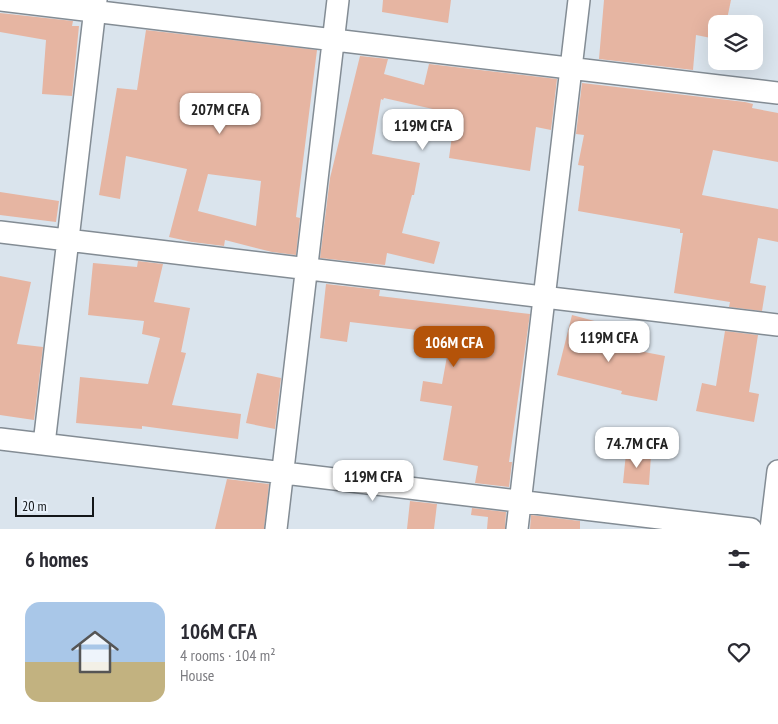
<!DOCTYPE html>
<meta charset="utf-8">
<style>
body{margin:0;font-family:"PT Sans Narrow",sans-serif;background:#f7f7f7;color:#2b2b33;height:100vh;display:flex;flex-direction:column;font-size:19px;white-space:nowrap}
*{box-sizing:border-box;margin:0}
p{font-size:16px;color:#7c7c81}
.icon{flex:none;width:28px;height:28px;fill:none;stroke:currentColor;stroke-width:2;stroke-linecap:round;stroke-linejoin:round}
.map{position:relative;height:529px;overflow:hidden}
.panel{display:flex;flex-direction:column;background:#fff;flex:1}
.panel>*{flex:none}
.controls{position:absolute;left:708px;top:15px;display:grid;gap:10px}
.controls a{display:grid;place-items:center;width:55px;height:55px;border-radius:10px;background:#fff;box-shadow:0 5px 20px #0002;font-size:25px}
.scale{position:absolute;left:15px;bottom:12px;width:79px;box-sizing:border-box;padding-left:5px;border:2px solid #131619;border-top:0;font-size:14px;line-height:18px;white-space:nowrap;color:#131619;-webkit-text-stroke:4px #e8f1fa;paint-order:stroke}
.price{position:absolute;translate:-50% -42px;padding:0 11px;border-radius:10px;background:#fff;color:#222;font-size:16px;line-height:32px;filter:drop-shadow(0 1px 2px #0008)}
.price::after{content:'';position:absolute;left:50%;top:30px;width:15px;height:11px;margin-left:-8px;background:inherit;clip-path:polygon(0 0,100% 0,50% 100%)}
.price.current{background:#b45309;color:#fff}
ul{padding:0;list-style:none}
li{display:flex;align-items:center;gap:15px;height:125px;padding:0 25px}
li+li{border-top:1px solid #e1e1e2}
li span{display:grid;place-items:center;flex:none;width:140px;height:100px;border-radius:15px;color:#555}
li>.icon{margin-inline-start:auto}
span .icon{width:60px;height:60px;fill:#fffc;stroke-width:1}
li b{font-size:21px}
h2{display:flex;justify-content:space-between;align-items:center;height:60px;padding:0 25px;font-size:21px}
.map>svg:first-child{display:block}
.building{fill:#e6b5a2;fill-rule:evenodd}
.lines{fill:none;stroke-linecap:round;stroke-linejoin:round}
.minor-casing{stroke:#838c94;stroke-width:24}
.minor{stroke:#fff;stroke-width:21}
</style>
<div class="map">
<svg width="778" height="529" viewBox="0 0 778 529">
<rect width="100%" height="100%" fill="#dae4ed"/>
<path class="building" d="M 383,0 L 451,0 L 448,23 L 382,12 Z
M 604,0 L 731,0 L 726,24 L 716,24 L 716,39 L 696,35 L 693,70 L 599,59 Z
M 0,13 L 73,21 L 72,26 L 79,26 L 72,96 L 42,94 L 46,40 L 0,32 Z
M 146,30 L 317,50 L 296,217 L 300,218 L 296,255 L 272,252 L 225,240 L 224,246 L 192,242 L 169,237 L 187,169 L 126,156 L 120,199 L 99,195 L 117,88 L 137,90 ZM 208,174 L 261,181 L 256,226 L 198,211 Z
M 360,56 L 388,59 L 384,74 L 424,85 L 429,64 L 557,79 L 551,130 L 536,127 L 530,171 L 449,158 L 455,114 L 384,98 L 383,100 L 381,99 L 372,154 L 420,163 L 414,195 L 412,195 L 402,233 L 440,242 L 434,264 L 387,253 L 385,265 L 320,258 L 330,178 Z
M 582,83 L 745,102 L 753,104 L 752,108 L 778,113 L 778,162 L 713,150 L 702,195 L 778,209 L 778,242 L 758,238 L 750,283 L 766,286 L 762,311 L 729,307 L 730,302 L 674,293 L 683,233 L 680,233 L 680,229 L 578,211 L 584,166 L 578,165 L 584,135 L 576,134 Z
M 0,192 L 59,201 L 56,222 L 0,215 Z
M 138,261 L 163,264 L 154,302 L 190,308 L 181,352 L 186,353 L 172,405 L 241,414 L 238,439 L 142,426 L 142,429 L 76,423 L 80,377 L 148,384 L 160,338 L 142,334 L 144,321 L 88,315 L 93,263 L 137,267 Z
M 0,276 L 31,282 L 17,344 L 43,347 L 34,420 L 0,415 Z
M 326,284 L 380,290 L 379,296 L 530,314 L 509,462 L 512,462 L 509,487 L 475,483 L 478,466 L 443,460 L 452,406 L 420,401 L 423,381 L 442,384 L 451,334 L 350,322 L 347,342 L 320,338 Z
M 572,315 L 602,323 L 598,343 L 665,356 L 657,401 L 621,394 L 622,391 L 557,375 Z
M 725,331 L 758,335 L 749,392 L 759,394 L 754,422 L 696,411 L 702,383 L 716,386 Z
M 257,373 L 281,378 L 275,429 L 246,423 Z
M 626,453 L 651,455 L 649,485 L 623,483 Z
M 227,479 L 269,484 L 264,529 L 215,529 Z
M 410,501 L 437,504 L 434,529 L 407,529 Z
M 472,508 L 506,512 L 505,529 L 487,529 L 488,517 L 471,515 Z
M 531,515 L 580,521 L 580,529 L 530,529 Z"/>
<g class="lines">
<defs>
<path id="minor" d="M 0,0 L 778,93
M 0,232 L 778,325
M 0,439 L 751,529
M 44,444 L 96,0
M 276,529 L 338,0
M 517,529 L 579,0
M 771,529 L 778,471"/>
</defs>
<use href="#minor" class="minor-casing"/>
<use href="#minor" class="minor"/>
</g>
</svg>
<div class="controls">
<a><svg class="icon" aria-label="layers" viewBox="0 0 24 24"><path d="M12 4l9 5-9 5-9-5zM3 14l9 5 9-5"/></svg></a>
</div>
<div class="scale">20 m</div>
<b class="price" style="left:220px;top:135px">207M CFA</b>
<b class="price" style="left:423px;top:151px">119M CFA</b>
<b class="price" style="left:609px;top:363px">119M CFA</b>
<b class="price current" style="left:454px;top:368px">106M CFA</b>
<b class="price" style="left:637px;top:469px">74.7M CFA</b>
<b class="price" style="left:373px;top:502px">119M CFA</b>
</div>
<section class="panel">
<h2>6 homes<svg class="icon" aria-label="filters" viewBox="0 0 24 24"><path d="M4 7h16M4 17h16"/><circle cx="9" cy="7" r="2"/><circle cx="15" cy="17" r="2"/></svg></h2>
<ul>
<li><span style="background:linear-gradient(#a9c7e8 60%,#c2b280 0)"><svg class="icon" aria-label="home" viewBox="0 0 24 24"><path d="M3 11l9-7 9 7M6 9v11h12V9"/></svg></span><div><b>106M CFA</b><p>4 rooms · 104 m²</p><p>House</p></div><svg class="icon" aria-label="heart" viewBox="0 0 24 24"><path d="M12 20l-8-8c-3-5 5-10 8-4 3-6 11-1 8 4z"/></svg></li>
</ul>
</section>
